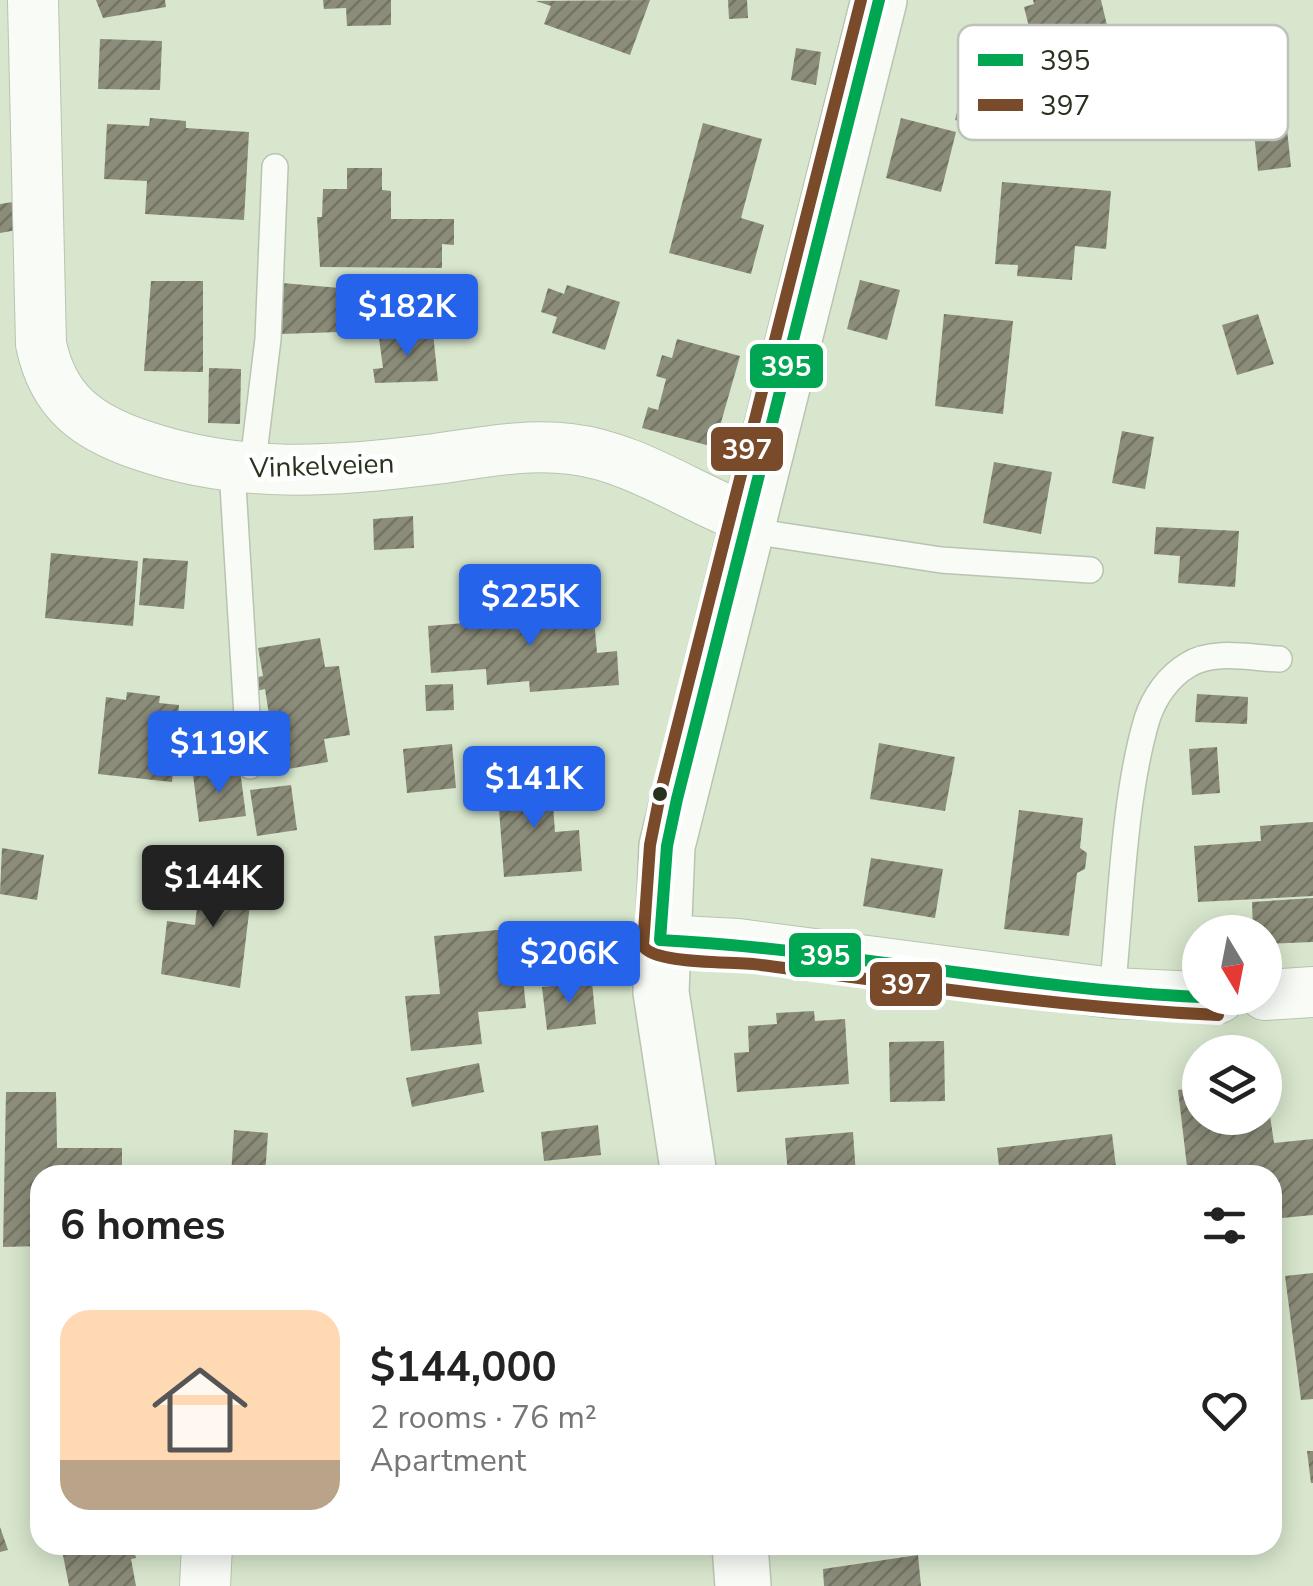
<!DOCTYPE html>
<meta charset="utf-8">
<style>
body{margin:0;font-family:"Nunito Sans",sans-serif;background:#f6f6f6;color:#222;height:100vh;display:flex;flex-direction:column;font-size:38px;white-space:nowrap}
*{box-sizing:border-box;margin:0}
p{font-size:32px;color:#767676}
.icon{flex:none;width:55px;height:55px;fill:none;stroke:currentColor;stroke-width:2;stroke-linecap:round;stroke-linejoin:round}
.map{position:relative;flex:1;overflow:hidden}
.drawer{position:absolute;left:30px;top:1165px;width:1252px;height:390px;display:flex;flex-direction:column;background:#fff;border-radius:30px;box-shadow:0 5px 25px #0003}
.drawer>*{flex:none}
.needle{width:65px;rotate:170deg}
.buttons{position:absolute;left:1182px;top:915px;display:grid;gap:20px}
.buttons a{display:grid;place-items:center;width:100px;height:100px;border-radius:50%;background:#fff;box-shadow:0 5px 25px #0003;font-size:50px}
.price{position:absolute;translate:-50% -85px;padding:0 22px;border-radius:10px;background:#2563eb;color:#fff;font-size:32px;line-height:65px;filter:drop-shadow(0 2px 5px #0008)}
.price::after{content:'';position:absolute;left:50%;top:60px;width:30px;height:22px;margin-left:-15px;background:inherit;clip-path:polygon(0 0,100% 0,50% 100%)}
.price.current{background:#222;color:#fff}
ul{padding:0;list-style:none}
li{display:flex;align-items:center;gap:30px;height:250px;padding:0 30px}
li+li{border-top:2px solid #e0e0e0}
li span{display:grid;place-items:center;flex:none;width:280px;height:200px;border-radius:30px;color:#555}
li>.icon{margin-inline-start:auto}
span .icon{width:120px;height:120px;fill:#fffc;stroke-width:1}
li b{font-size:42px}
h2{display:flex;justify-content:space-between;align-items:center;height:120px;padding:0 30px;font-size:42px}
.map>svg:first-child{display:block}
.building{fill:url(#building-hatch)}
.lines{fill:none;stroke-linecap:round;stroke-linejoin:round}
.lane-casing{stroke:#b9c4b0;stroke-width:28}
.street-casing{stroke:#b9c4b0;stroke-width:52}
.secondary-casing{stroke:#b9c4b0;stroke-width:58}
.lane{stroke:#f9fbf7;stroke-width:25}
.street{stroke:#f9fbf7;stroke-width:50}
.secondary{stroke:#f9fbf7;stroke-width:55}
.bus-1-casing{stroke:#fff;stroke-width:20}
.bus-2-casing{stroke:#fff;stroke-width:20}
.bus-1{stroke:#00a651;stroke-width:12}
.bus-2{stroke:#7a4b2a;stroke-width:12}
.bus-dot{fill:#27321f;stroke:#fff;stroke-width:4}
.labels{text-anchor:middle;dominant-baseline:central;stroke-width:10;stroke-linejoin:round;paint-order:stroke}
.street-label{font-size:28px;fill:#27321f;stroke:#fff}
.key{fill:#fff;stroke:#bec2bc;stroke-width:2.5}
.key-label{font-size:28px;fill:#27321f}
.line-badge{stroke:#fff;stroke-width:4}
.badge-label{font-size:28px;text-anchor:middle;font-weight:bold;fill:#fff}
</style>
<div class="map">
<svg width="1313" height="1586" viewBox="0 0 1313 1586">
<defs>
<pattern id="building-hatch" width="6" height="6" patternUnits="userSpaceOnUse" patternTransform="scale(2.5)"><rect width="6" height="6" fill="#8b8c79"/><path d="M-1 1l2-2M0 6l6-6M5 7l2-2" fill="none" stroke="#727363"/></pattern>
</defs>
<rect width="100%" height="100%" fill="#d7e6cc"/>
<path class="building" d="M 96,0 L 165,0 L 166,7 L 103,18 Z
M 323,0 L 391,0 L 391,25 L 347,26 L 346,8 L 324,9 Z
M 650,0 L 630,55 L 544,24 L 551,6 L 536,1 Z
M 728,0 L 747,0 L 748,18 L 729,19 Z
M 1033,0 L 1101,0 L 1118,72 L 1067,84 L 1055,34 L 1032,39 L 1024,7 L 1034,4 Z
M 100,39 L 162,41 L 160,90 L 98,89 Z
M 796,48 L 821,52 L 816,85 L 791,80 Z
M 965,81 L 1018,96 L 1007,134 L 955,120 Z
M 150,118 L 186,121 L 186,128 L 249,132 L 244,220 L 145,214 L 147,181 L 104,179 L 107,124 L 149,126 Z
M 901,118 L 956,132 L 941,192 L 886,178 Z
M 703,123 L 762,139 L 741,218 L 764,225 L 751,274 L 669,253 Z
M 1287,129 L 1291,167 L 1258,171 L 1254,133 Z
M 347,168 L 382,168 L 382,190 L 391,191 L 391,219 L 454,219 L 454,245 L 442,244 L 442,268 L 320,267 L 317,217 L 322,217 L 323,189 L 347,189 Z
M 1002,182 L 1111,191 L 1106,249 L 1075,246 L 1072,280 L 1017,276 L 1018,265 L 995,264 Z
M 13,202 L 17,230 L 0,233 L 0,204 Z
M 860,280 L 900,290 L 887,340 L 847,329 Z
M 151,281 L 203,281 L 203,372 L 144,371 Z
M 282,283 L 340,288 L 339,332 L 281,334 Z
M 567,285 L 620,302 L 605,350 L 552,333 L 557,317 L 541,312 L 548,288 L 564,294 Z
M 944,314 L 1013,321 L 1003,414 L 935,406 Z
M 1258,314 L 1274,364 L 1237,375 L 1222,325 Z
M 433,333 L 438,381 L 375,383 L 373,369 L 383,368 L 379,338 Z
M 677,339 L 740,356 L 714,447 L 642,428 L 648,407 L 658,410 L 666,379 L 656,376 L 662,355 L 672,358 Z
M 209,368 L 241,369 L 240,424 L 208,423 Z
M 1122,431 L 1154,437 L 1145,489 L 1112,483 Z
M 994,462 L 1052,472 L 1041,534 L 983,523 Z
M 413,516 L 414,548 L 374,550 L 373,519 Z
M 1156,527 L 1239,531 L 1235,587 L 1178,583 L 1180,556 L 1154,554 Z
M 51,553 L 138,561 L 133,626 L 45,618 Z
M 143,558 L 188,561 L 184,609 L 139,605 Z
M 586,588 L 587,606 L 593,606 L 597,653 L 617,651 L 619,685 L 530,692 L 529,681 L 487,685 L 486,669 L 431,673 L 428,626 L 527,618 L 526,612 L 564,608 L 563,590 Z
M 320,638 L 325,667 L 339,666 L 350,735 L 324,739 L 328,762 L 288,769 L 285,745 L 274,747 L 265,689 L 256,691 L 254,678 L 263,676 L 258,648 Z
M 453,684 L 454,710 L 426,711 L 425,685 Z
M 127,692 L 160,696 L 159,703 L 179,705 L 172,782 L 98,774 L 106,697 L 126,700 Z
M 1197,694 L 1248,697 L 1247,724 L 1195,722 Z
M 879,743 L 955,757 L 945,811 L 870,799 Z
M 452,744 L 456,788 L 407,793 L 403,749 Z
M 1217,747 L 1220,793 L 1192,795 L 1189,749 Z
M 240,770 L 246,816 L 199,822 L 193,775 Z
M 551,777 L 555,832 L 579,830 L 582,871 L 504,877 L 497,781 Z
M 291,785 L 297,830 L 257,836 L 250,790 Z
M 1019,810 L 1083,818 L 1080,848 L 1087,853 L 1085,869 L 1077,873 L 1069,936 L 1004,929 Z
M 1313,822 L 1313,896 L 1198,902 L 1194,846 L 1261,841 L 1260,826 Z
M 2,848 L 44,855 L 37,900 L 0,894 Z
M 871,858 L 943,869 L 935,918 L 863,906 Z
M 202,864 L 254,871 L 240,988 L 161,974 L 167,921 L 195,925 Z
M 1313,898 L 1313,942 L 1265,944 L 1265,932 L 1253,932 L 1252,902 Z
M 518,928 L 526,1008 L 478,1012 L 482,1044 L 411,1051 L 405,996 L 440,994 L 434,936 Z
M 592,982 L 596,1024 L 547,1030 L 542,987 Z
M 814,1011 L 815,1021 L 845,1019 L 849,1084 L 737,1092 L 734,1053 L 749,1052 L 748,1026 L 777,1024 L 776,1013 Z
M 944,1041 L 945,1101 L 890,1102 L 889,1042 Z
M 479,1063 L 484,1092 L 412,1107 L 406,1078 Z
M 1265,1082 L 1274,1143 L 1313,1139 L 1313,1215 L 1272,1219 L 1272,1175 L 1188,1175 L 1178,1090 L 1200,1087 L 1200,1118 L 1265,1118 Z
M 6,1092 L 56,1092 L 57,1148 L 122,1148 L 122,1175 L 40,1175 L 40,1246 L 3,1247 Z
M 598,1125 L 601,1155 L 544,1161 L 541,1132 Z
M 234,1130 L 268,1133 L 265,1175 L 231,1175 Z
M 853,1132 L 856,1175 L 788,1175 L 785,1138 Z
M 1112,1134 L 1117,1175 L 1000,1175 L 997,1148 Z
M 1313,1273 L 1313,1399 L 1301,1400 L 1285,1276 Z
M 1307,1451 L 1313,1451 L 1313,1483 L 1311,1483 Z
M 0,1527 L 8,1550 L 0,1552 Z
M 61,1545 L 133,1545 L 136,1558 L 131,1559 L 136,1586 L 69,1586 Z
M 918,1555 L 921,1586 L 824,1586 L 823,1569 Z"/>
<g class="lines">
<defs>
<path id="lane" d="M 232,469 L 250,766
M 252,470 L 268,339 L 275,167
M 745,530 L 941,560 L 1090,570
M 1112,993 C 1121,908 1123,800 1147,719 C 1154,697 1169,676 1188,665 C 1213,649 1251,658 1279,659"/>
<path id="street" d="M 33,0 L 41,344 C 53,402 87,427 141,445 C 240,479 333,472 435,459 C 479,453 527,443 571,449 C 633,456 690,497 748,519
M 660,940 L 738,944 L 1112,993 L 1219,998
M 1265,995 L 1313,992
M 205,1586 L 207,1545"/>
<path id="secondary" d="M 689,1175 L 661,992 L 667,846 L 879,0
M 740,1545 L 743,1586"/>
</defs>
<use href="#lane" class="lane-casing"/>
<use href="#street" class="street-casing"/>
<use href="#secondary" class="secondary-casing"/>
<use href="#lane" class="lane"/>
<use href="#street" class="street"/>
<use href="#secondary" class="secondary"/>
<defs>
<path id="bus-1" d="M 879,0 L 677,799 L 667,846 L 660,940 C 841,949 1019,989 1200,997"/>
<path id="bus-2" d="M 861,0 L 660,795 L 650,845 L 643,946 C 655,965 735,961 761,965 C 913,985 1065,1008 1218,1015"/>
</defs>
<use href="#bus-1" class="bus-1-casing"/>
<use href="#bus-2" class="bus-2-casing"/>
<use href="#bus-1" class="bus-1"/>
<use href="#bus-2" class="bus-2"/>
</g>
<circle class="bus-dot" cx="660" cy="794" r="9"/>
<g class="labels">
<g class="street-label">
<text transform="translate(322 466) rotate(-2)">Vinkelveien</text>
</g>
</g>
<rect x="958" y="25" width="330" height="115" rx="15" class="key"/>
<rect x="978" y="54" width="45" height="12" fill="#00a651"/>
<rect x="978" y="99" width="45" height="12" fill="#7a4b2a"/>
<g class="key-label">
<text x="1040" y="70">395</text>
<text x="1040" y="115">397</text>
</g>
<g class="line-badge">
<rect x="748" y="342" width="77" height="48" rx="10" fill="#00a651"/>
<rect x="709" y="425" width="76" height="48" rx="10" fill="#7a4b2a"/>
<rect x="787" y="931" width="76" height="48" rx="10" fill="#00a651"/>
<rect x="868" y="960" width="76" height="48" rx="10" fill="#7a4b2a"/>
</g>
<g class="badge-label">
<text x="786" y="376">395</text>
<text x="747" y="459">397</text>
<text x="825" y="965">395</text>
<text x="906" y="994">397</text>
</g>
</svg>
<div class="buttons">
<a><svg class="needle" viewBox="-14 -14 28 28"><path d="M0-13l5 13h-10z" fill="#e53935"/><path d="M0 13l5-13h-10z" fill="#767676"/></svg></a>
<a><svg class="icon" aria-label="layers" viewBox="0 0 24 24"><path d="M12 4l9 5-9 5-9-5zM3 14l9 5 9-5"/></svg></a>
</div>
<b class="price" style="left:407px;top:359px">$182K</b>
<b class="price" style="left:530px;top:649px">$225K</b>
<b class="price" style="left:219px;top:796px">$119K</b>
<b class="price" style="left:534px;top:831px">$141K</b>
<b class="price current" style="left:213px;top:930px">$144K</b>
<b class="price" style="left:569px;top:1006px">$206K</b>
<section class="drawer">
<h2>6 homes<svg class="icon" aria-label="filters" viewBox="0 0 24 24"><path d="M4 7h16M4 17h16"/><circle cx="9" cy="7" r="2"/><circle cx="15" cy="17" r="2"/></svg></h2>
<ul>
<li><span style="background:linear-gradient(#ffd9b3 75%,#b9a48a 0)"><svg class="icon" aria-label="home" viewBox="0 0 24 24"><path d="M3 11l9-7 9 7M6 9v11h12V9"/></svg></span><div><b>$144,000</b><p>2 rooms · 76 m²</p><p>Apartment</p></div><svg class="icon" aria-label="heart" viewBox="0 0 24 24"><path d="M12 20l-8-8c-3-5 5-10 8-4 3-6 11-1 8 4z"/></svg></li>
</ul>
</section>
</div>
